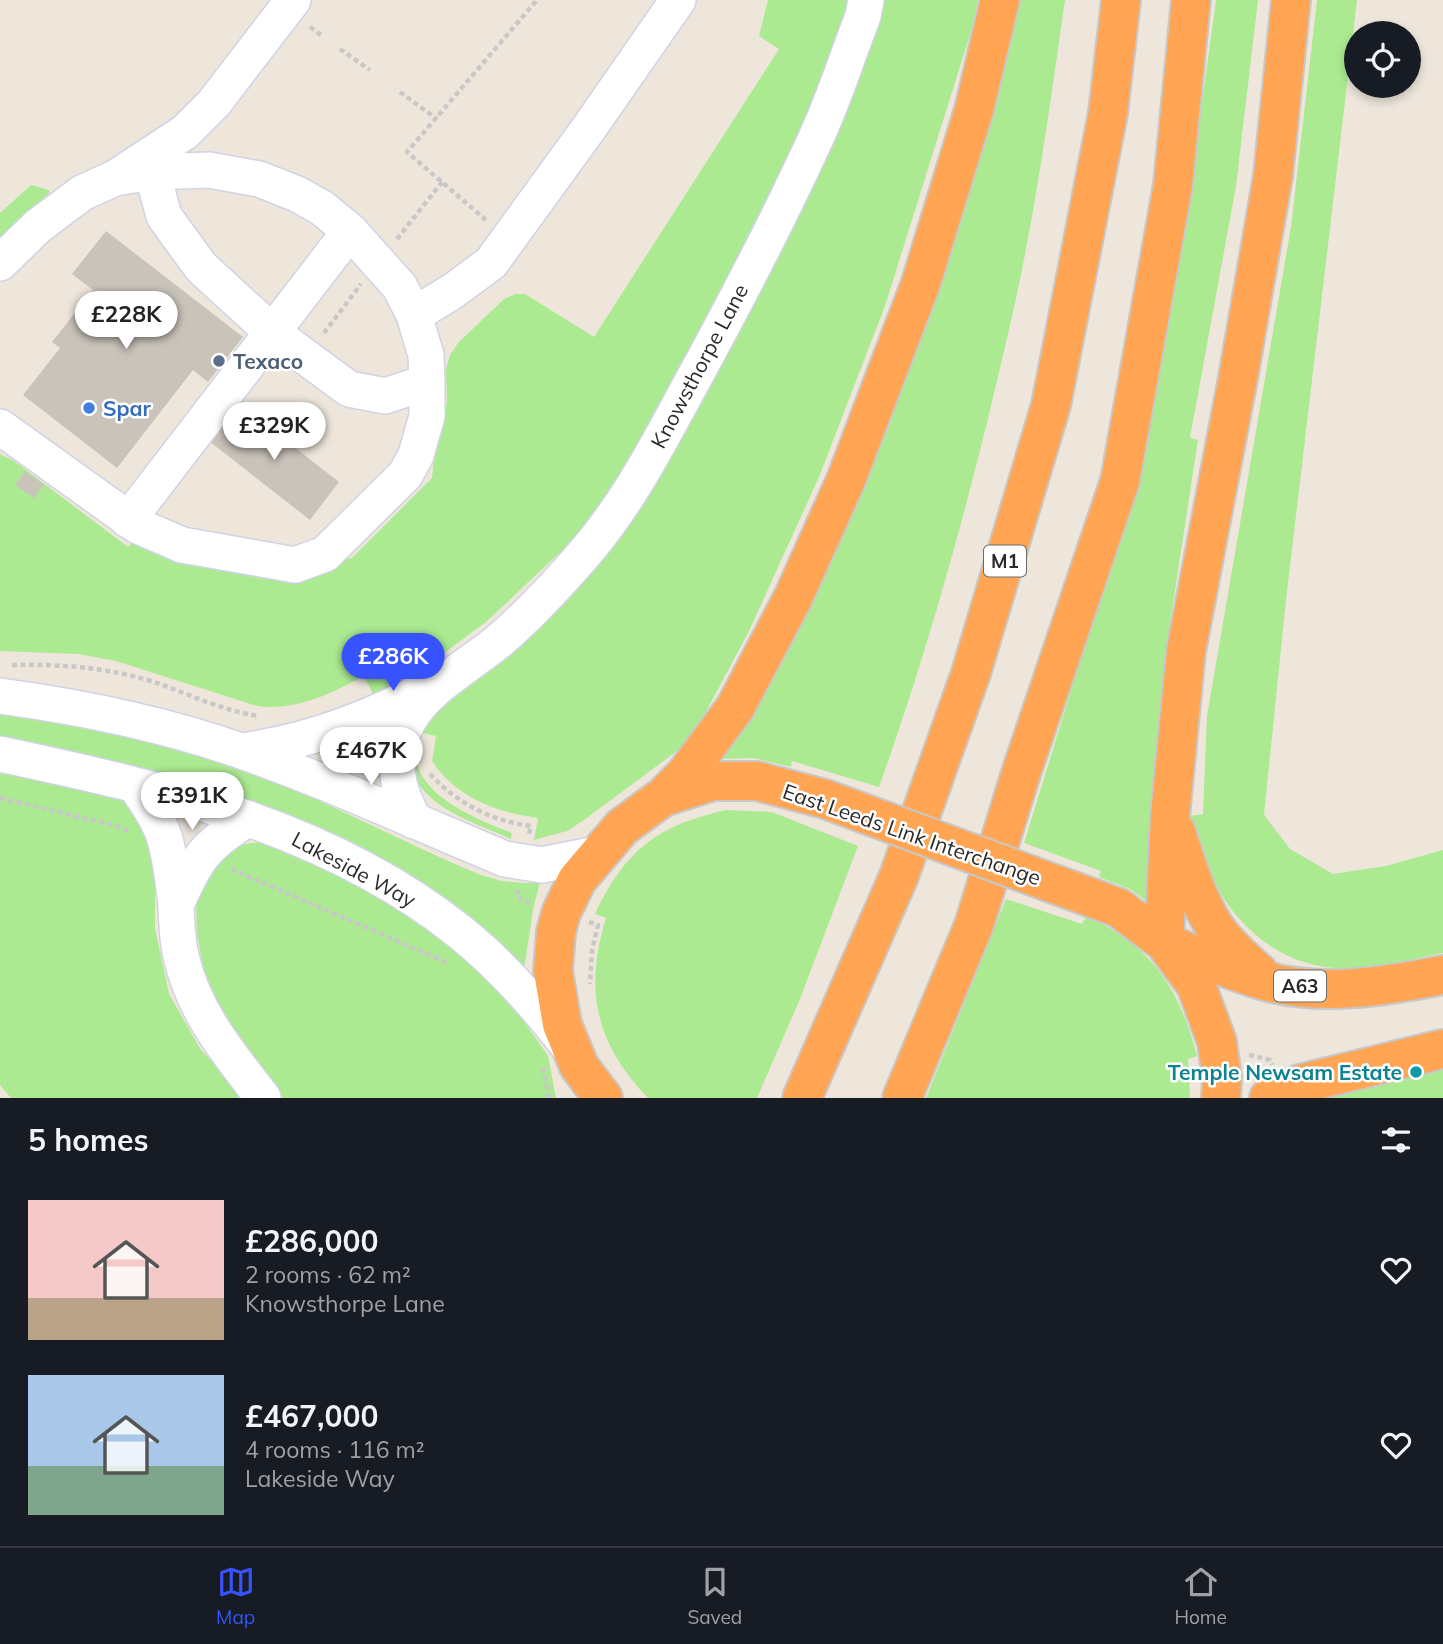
<!DOCTYPE html>
<meta charset="utf-8">
<style>
body{margin:0;font-family:Mulish,sans-serif;background:#242831;color:#f1f3f6;height:100vh;display:flex;flex-direction:column;font-size:26px;white-space:nowrap}
*{box-sizing:border-box;margin:0}
p{font-size:23px;color:#9ea1a6}
.icon{flex:none;width:38px;height:38px;fill:none;stroke:currentColor;stroke-width:2;stroke-linecap:round;stroke-linejoin:round}
.map{position:relative;height:1098px;overflow:hidden}
.side{display:flex;flex-direction:column;background:#171b24;flex:1}
.side>*{flex:none}
.controls{position:absolute;left:1344px;top:21px;display:grid;gap:14px}
.controls a{display:grid;place-items:center;width:77px;height:77px;border-radius:50%;background:#171b24;box-shadow:0 4px 10px #0003;font-size:35px}
.price{position:absolute;translate:-50% -60px;padding:0 16px;border-radius:24px;background:#fff;color:#222;font-size:23px;line-height:46px;filter:drop-shadow(0 2px 4px #0008)}
.price::after{content:'';position:absolute;left:50%;top:42px;width:21px;height:16px;margin-left:-10px;background:inherit;clip-path:polygon(0 0,100% 0,50% 100%)}
.price.selected{background:#3653ff;color:#fff}
ul{padding:0;list-style:none}
li{display:flex;align-items:center;gap:21px;height:175px;padding:0 28px}
li span{display:grid;place-items:center;flex:none;width:196px;height:140px;border-radius:0px;color:#555}
li>.icon{margin-inline-start:auto}
span .icon{width:84px;height:84px;fill:#fffc;stroke-width:1}
li b{font-size:30px}
h2{display:flex;justify-content:space-between;align-items:center;height:84px;padding:0 28px;font-size:30px}
.tab-bar{display:flex;justify-content:space-around;align-items:center;height:98px;border-top:2px solid #363941;background:#171b24;font-size:19px;color:#9ea1a6}
.tab-bar a{display:grid;justify-items:center;gap:4px}
.tab-bar .selected{color:#3653ff}
.map>svg:first-child{display:block}
.green{fill:#acea92}
.building{fill:#c9c3ba}
.lines{fill:none;stroke-linecap:round;stroke-linejoin:round}
.minor-casing{stroke:#d0d3e5;stroke-width:38}
.highway-casing{stroke:#c8c8c8;stroke-width:42}
.path{stroke:#c8c8c8;stroke-width:4.5;stroke-dasharray:5 3.5;stroke-linecap:butt}
.minor{stroke:#fff;stroke-width:35}
.highway{stroke:#ffa554;stroke-width:38}
.highway-bridge-casing{stroke:#c8c8c8;stroke-width:42;stroke-linecap:butt}
.highway-bridge{stroke:#ffa554;stroke-width:38}
.service-dot{fill:#5c6f8a;stroke:#fff;stroke-width:2.5}
.shop-dot{fill:#3f7fe0;stroke:#fff;stroke-width:2.5}
.culture-dot{fill:#0f9aa8;stroke:#fff;stroke-width:2.5}
.labels{text-anchor:middle;dominant-baseline:central;stroke-width:5;stroke-linejoin:round;paint-order:stroke}
.shield{fill:#fff;stroke:#6a6a6a;stroke-width:2}
.shield-label{font-size:19px;font-weight:bold;fill:#2a2a2a}
.service-label{font-size:21px;font-weight:bold;fill:#4e5e75;stroke:#fff;text-anchor:start}
.street-label{font-size:21px;fill:#2a2a2a;stroke:#fff}
.shop-label{font-size:21px;font-weight:bold;fill:#366cbe;stroke:#fff;text-anchor:start}
.culture-label{font-size:21px;font-weight:bold;fill:#0d838f;stroke:#fff;text-anchor:end}
</style>
<div class="map">
<svg width="1443" height="1098" viewBox="0 0 1443 1098">
<rect width="100%" height="100%" fill="#eee6db"/>
<path class="green" d="M 768,0 L 849,0 L 839,40 L 800,134 L 700,350 L 614,486 L 570,543 L 487,621 L 443,654 L 374,696 L 364,676 C 330,694 296,711 257,706 L 116,661 L 78,654 L 0,651 L 0,454 L 14,461 L 128,547 L 133,542 L 157,554 L 191,563 L 273,579 L 293,577 L 322,561 L 352,558 L 432,478 L 435,448 L 443,425 L 447,401 L 446,369 L 450,355 L 459,342 L 504,299 L 516,294 L 525,294 L 594,337 L 779,49 L 759,36 Z
M 884,0 L 978,0 L 973,25 L 885,306 L 819,477 L 749,631 L 700,723 L 677,751 L 584,820 L 567,831 L 534,840 L 538,818 C 498,813 455,797 432,761 L 436,736 L 418,732 L 433,715 L 576,589 L 608,554 L 651,493 L 708,389 L 882,10 Z
M 1016,0 L 1065,0 C 1049,112 1034,224 1008,334 C 973,487 932,639 879,787 L 792,761 L 791,767 L 753,758 L 721,759 L 719,756 Z
M 1216,0 L 1258,0 L 1236,186 L 1190,438 L 1198,440 L 1165,656 L 1147,873 L 1147,898 L 1145,900 L 1130,889 L 1099,877 L 1101,871 L 1024,843 L 1090,629 L 1192,175 Z
M 1317,0 L 1357,0 L 1286,600 L 1264,815 L 1290,849 L 1333,874 L 1386,866 L 1443,850 L 1443,953 C 1413,959 1383,967 1353,968 C 1289,972 1239,932 1212,878 L 1202,881 L 1190,835 L 1190,816 L 1203,814 L 1207,716 L 1291,227 Z
M 31,185 L 49,190 L 49,193 L 0,240 L 0,213 Z
M 0,711 C 87,727 175,745 259,776 C 334,804 404,843 478,874 L 502,881 L 523,883 L 540,882 L 533,910 L 525,963 L 523,968 L 477,926 L 0,740 Z
M 417,764 C 427,800 481,821 512,833 L 511,839 C 476,823 419,807 411,765 Z
M 0,768 L 57,781 L 129,803 L 155,848 L 155,928 L 169,994 L 201,1050 L 247,1098 L 11,1098 L 0,1085 Z
M 726,810 L 772,812 L 858,846 L 800,999 L 757,1098 L 648,1098 C 595,1043 584,990 606,918 L 595,914 C 626,849 657,826 726,810 Z
M 260,842 L 290,851 L 372,892 L 436,930 L 492,985 L 523,1020 L 548,1056 L 556,1098 L 283,1098 L 246,1052 L 221,1013 L 205,977 L 197,934 L 196,902 L 206,867 L 240,845 Z
M 1006,899 L 1082,924 L 1086,916 C 1151,945 1180,989 1197,1056 L 1188,1059 L 1190,1098 L 926,1098 Z
M 1443,1060 L 1443,1098 L 1297,1098 Z"/>
<path class="building" d="M 106,231 L 243,337 L 208,382 L 193,370 L 117,468 L 23,395 L 60,348 L 52,342 L 93,290 L 72,274 Z
M 239,404 L 339,482 L 310,520 L 209,441 Z
M 25,471 L 44,485 L 34,498 L 15,485 Z"/>
<g class="lines">
<defs>
<path id="minor" d="M 152,172 L 164,216 L 201,267 L 273,333 L 349,389 L 385,396 L 427,382
M 0,263 L 38,226 L 82,193 L 115,178 L 185,132 L 214,103 L 293,0
M 414,315 L 453,291 L 491,263 L 589,128 L 678,0
M 0,427 L 138,526 L 182,545 L 295,565 L 325,554 L 405,475 L 416,455 L 427,416 L 427,382 L 426,355 L 414,315 L 400,287 L 350,231 L 322,208 L 297,194 L 259,179 L 209,170 L 152,172 L 115,178
M 128,520 L 350,231
M 0,696 C 82,707 165,724 244,752 C 332,783 418,823 505,859 L 542,865 L 597,854
M 241,751 C 309,742 372,718 432,685
M 0,754 C 161,788 329,827 460,932 C 499,963 538,1007 569,1047
M 136,786 C 147,803 161,822 166,843 C 171,863 174,886 176,907 C 177,925 177,942 182,960 C 195,1014 230,1055 263,1098
M 414,821 C 409,809 401,795 399,782 C 385,708 452,679 499,641 C 529,615 558,584 584,554 C 630,501 660,440 693,380 C 736,301 778,221 815,140 C 834,100 847,57 863,16 L 866,0
M 176,905 C 196,859 205,845 248,819"/>
<path id="highway" d="M 663,797 L 685,775 L 735,708 L 793,598 L 846,480 L 921,283 L 974,110 L 1000,0
M 1176,832 C 1187,865 1197,900 1216,929 C 1228,946 1244,960 1259,973
M 1119,908 L 1164,942 L 1196,985 L 1217,1042 L 1222,1078 L 1221,1098
M 1164,942 L 1170,816 L 1186,651 L 1238,378 L 1273,176 L 1291,0
M 1164,942 C 1197,956 1230,971 1265,981 C 1322,997 1387,986 1443,975
M 603,1098 L 579,1066 L 562,1024 L 553,971 L 556,932 L 561,913 L 577,880 L 622,827 L 663,797 L 713,781 L 757,781 L 825,799
M 802,1098 L 899,876 L 971,673 L 1051,405 L 1108,113 L 1121,0
M 902,1098 L 974,925 L 1022,770 L 1120,481 L 1173,185 L 1191,0
M 1269,1098 L 1300,1084 L 1443,1049"/>
</defs>
<use href="#minor" class="minor-casing"/>
<use href="#highway" class="highway-casing"/>
<path class="path" d="M 310,27 L 321,35
M 340,49 L 370,70
M 400,92 L 437,119
M 486,220 L 407,152 L 537,0
M 397,239 L 442,182
M 324,333 L 361,284
M 12,665 C 59,664 105,667 151,681 C 187,693 220,710 258,716
M 430,774 C 457,803 491,821 531,826 L 529,834
M 0,798 L 117,826 L 128,831
M 231,869 L 448,963
M 518,890 L 517,898 L 531,903
M 589,922 L 598,925 L 592,950 L 590,984
M 1249,1055 L 1270,1060 L 1272,1065
M 543,1068 L 549,1098"/>
<use href="#minor" class="minor"/>
<use href="#highway" class="highway"/>
<defs>
<path id="highway-bridge" d="M 825,799 L 1119,908"/>
</defs>
<use href="#highway-bridge" class="highway-bridge-casing"/>
<use href="#highway-bridge" class="highway-bridge"/>
</g>
<circle class="service-dot" cx="219" cy="361" r="7"/>
<circle class="shop-dot" cx="89" cy="408" r="7"/>
<circle class="culture-dot" cx="1416" cy="1072" r="7"/>
<g class="labels">
<g class="shield">
<rect x="984" y="545.5" width="42" height="31" rx="5"/>
<rect x="1274" y="970.5" width="52" height="31" rx="5"/>
</g>
<g class="shield-label">
<text x="1005" y="561">M1</text>
<text x="1300" y="986">A63</text>
</g>
<g class="service-label">
<text x="233" y="361">Texaco</text>
</g>
<g class="street-label">
<text transform="translate(699 366) rotate(-62)">Knowsthorpe Lane</text>
<text transform="translate(912 834) rotate(19)">East Leeds Link Interchange</text>
<text transform="translate(354 869) rotate(28)">Lakeside Way</text>
</g>
<g class="shop-label">
<text x="103" y="408">Spar</text>
</g>
<g class="culture-label">
<text x="1402" y="1072">Temple Newsam Estate</text>
</g>
</g>
</svg>
<div class="controls">
<a><svg class="icon" aria-label="locate" viewBox="0 0 24 24"><circle cx="12" cy="12" r="6"/><path d="M12 2v4M12 18v4M2 12h4M18 12h4"/></svg></a>
</div>
<b class="price" style="left:126px;top:351px">£228K</b>
<b class="price" style="left:274px;top:462px">£329K</b>
<b class="price selected" style="left:393px;top:693px">£286K</b>
<b class="price" style="left:371px;top:787px">£467K</b>
<b class="price" style="left:192px;top:832px">£391K</b>
</div>
<section class="side">
<h2>5 homes<svg class="icon" aria-label="filters" viewBox="0 0 24 24"><path d="M4 7h16M4 17h16"/><circle cx="9" cy="7" r="2"/><circle cx="15" cy="17" r="2"/></svg></h2>
<ul>
<li><span style="background:linear-gradient(#f6c9c9 70%,#b9a48a 0)"><svg class="icon" aria-label="home" viewBox="0 0 24 24"><path d="M3 11l9-7 9 7M6 9v11h12V9"/></svg></span><div><b>£286,000</b><p>2 rooms · 62 m²</p><p>Knowsthorpe Lane</p></div><svg class="icon" aria-label="heart" viewBox="0 0 24 24"><path d="M12 20l-8-8c-3-5 5-10 8-4 3-6 11-1 8 4z"/></svg></li>
<li><span style="background:linear-gradient(#a9c7e8 65%,#7fa58c 0)"><svg class="icon" aria-label="home" viewBox="0 0 24 24"><path d="M3 11l9-7 9 7M6 9v11h12V9"/></svg></span><div><b>£467,000</b><p>4 rooms · 116 m²</p><p>Lakeside Way</p></div><svg class="icon" aria-label="heart" viewBox="0 0 24 24"><path d="M12 20l-8-8c-3-5 5-10 8-4 3-6 11-1 8 4z"/></svg></li>
</ul>
</section>
<nav class="tab-bar">
<a class="selected"><svg class="icon" aria-label="map" viewBox="0 0 24 24"><path d="M3 6l6-2 6 2 6-2v14l-6 2-6-2-6 2zM9 4v14M15 6v14"/></svg>Map</a>
<a><svg class="icon" aria-label="saved" viewBox="0 0 24 24"><path d="M7 4h10v16l-5-4-5 4z"/></svg>Saved</a>
<a><svg class="icon" aria-label="home" viewBox="0 0 24 24"><path d="M3 11l9-7 9 7M6 9v11h12V9"/></svg>Home</a>
</nav>
